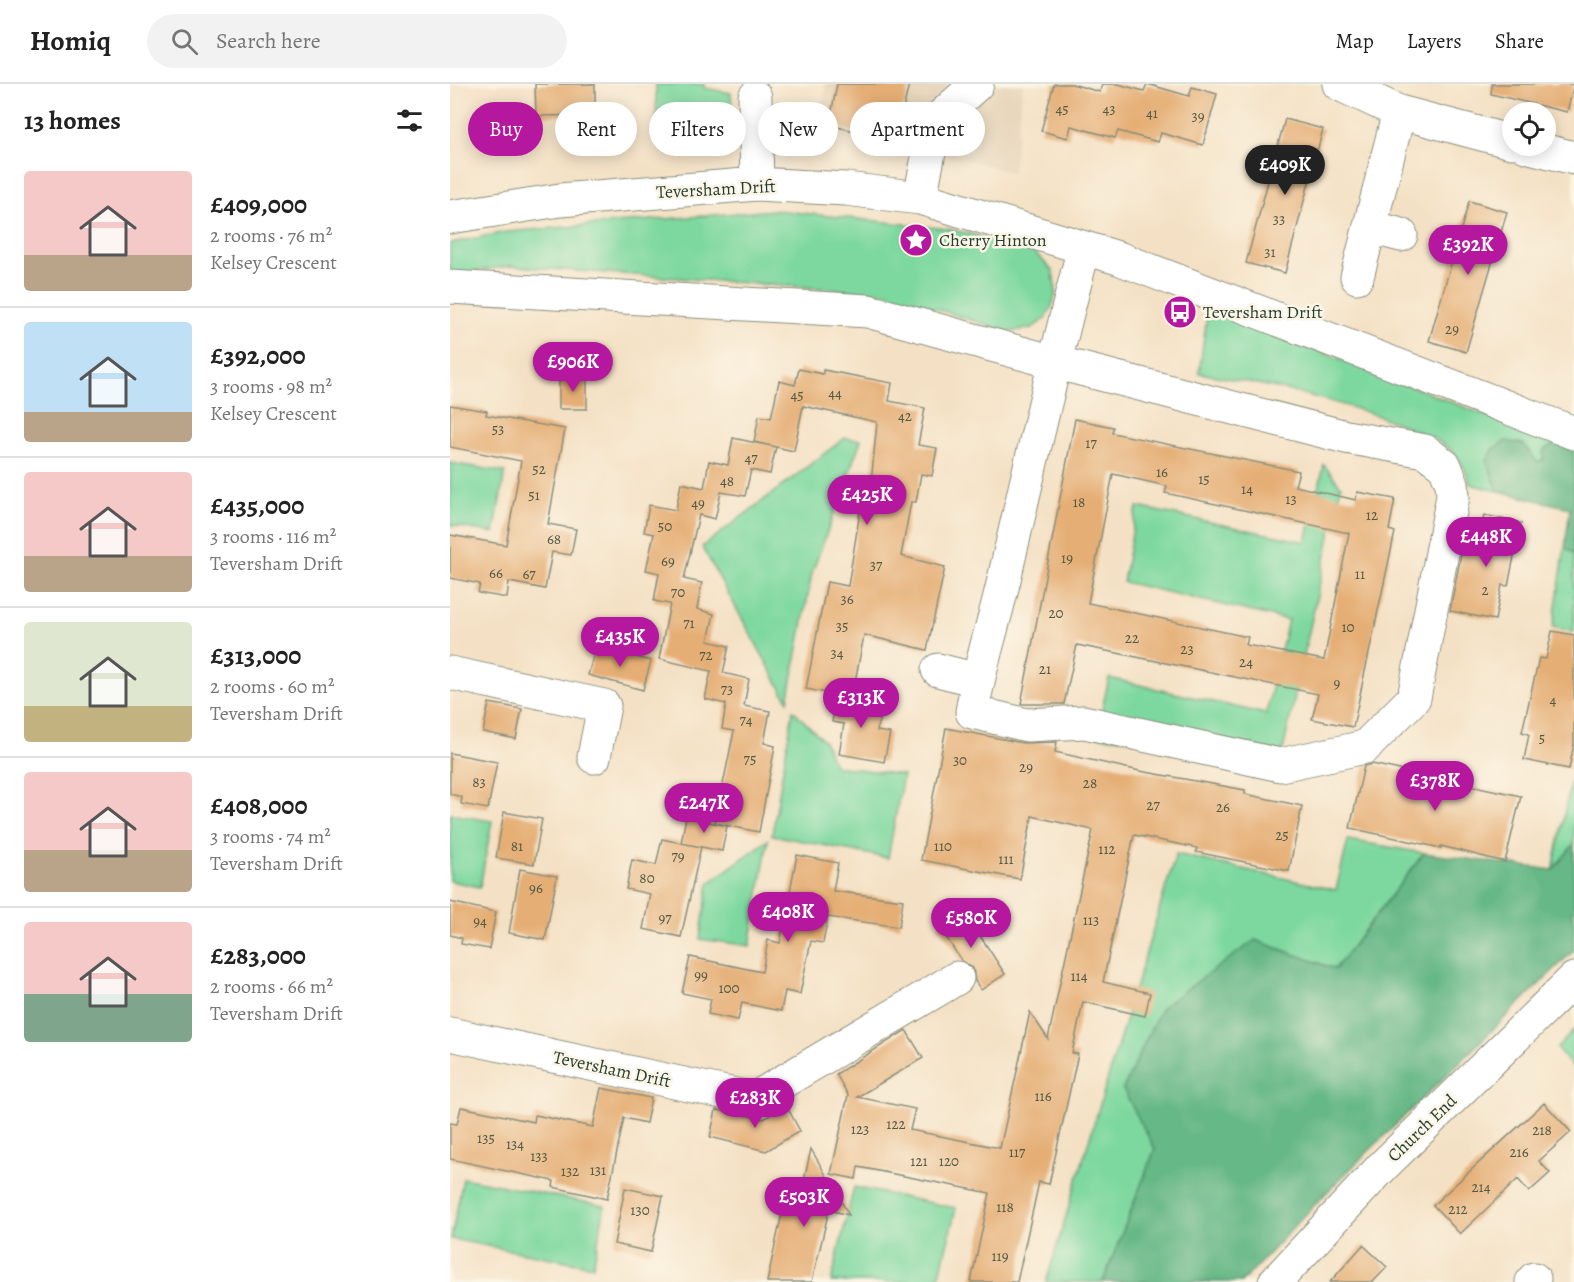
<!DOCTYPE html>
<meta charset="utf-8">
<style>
body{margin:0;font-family:Alegreya,serif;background:#f2f2f2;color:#222;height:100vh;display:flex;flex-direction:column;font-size:22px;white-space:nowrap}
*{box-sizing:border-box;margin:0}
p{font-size:20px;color:#767676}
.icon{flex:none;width:33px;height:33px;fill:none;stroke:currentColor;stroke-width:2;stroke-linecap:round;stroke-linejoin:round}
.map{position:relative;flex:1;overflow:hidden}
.side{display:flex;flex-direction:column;background:#fff;width:450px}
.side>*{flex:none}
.top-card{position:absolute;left:18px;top:18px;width:570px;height:54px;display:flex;gap:12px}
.fabs{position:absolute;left:1052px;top:18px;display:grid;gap:12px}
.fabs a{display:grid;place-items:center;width:54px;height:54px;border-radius:50%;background:#fff;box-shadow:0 3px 15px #0003;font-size:30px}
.price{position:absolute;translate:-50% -51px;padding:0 14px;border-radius:21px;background:#b5179e;color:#fff;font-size:20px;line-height:39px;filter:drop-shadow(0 2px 3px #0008)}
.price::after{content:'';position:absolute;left:50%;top:36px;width:18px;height:14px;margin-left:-9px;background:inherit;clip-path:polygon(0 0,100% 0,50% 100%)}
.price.current{background:#222;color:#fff}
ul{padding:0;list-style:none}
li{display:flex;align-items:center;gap:18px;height:150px;padding:0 24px}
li+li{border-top:2px solid #e0e0e0}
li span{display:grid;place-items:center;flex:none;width:168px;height:120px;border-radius:6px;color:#555}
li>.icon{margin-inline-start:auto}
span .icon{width:72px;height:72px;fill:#fffc;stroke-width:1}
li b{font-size:26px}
h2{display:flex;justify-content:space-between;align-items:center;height:72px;padding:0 24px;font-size:26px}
.pill{padding:0 21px;border-radius:27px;background:#fff;box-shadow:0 3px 15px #0003;font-size:21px;line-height:54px}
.pill.current{background:#b5179e;color:#fff}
header{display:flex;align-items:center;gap:36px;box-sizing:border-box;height:84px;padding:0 30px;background:#fff;border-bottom:2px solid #e0e0e0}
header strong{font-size:28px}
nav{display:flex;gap:33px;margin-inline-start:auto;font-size:21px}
.search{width:420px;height:54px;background:#f2f2f2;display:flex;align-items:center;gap:15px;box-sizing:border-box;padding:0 21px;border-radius:33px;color:#767676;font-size:22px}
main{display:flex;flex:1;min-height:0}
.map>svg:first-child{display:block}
.built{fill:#e5d1b6}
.green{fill:#7dd89f;stroke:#4e8a6a;stroke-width:1.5}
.forest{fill:#66b886;stroke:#427a5d;stroke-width:1.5}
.building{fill:#e5ae75;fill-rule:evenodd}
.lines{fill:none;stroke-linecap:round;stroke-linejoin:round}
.minor-casing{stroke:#8a8f7c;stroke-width:35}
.minor{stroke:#fff;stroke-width:33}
.labels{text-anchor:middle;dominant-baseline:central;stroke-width:5;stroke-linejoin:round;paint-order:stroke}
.number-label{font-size:15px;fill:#505944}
.street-label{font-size:18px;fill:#1f3d34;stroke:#fcf5e5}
.poi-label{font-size:18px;fill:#1f3d34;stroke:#fcf5e5;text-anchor:start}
</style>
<header>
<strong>Homiq</strong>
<div class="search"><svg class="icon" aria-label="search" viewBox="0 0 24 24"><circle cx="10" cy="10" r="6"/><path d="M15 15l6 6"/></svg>Search here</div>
<nav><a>Map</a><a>Layers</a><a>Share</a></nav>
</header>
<main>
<section class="side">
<h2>13 homes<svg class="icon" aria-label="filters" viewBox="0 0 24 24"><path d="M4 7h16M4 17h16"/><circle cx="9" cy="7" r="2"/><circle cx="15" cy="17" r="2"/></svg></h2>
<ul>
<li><span style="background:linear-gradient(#f6c9c9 70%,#b9a48a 0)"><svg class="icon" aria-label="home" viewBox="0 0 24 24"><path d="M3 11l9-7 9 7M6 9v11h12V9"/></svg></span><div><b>£409,000</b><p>2 rooms · 76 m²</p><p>Kelsey Crescent</p></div></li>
<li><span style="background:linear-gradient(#bfe0f5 75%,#b9a48a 0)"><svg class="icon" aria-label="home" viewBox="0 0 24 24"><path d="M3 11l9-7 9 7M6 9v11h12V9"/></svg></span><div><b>£392,000</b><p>3 rooms · 98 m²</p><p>Kelsey Crescent</p></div></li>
<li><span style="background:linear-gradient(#f6c9c9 70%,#b9a48a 0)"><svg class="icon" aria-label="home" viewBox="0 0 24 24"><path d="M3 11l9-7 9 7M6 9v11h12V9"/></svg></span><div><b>£435,000</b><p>3 rooms · 116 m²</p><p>Teversham Drift</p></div></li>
<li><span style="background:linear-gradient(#dfe7d0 70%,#c2b280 0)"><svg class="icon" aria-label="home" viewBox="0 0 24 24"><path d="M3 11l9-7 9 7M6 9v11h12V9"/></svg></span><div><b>£313,000</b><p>2 rooms · 60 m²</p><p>Teversham Drift</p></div></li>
<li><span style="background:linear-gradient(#f6c9c9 65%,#b9a48a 0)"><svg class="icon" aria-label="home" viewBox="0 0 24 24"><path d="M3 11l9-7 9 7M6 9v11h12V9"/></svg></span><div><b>£408,000</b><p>3 rooms · 74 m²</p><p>Teversham Drift</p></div></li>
<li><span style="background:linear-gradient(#f6c9c9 60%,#7fa58c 0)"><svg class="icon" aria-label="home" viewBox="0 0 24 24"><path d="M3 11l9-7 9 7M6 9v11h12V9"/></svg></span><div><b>£283,000</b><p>2 rooms · 66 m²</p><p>Teversham Drift</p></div></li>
</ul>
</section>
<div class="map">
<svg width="1124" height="1198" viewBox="0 0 1124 1198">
<rect width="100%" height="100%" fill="#fcf5e5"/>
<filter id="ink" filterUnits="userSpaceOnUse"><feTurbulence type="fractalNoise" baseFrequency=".0167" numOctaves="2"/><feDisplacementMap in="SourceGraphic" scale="12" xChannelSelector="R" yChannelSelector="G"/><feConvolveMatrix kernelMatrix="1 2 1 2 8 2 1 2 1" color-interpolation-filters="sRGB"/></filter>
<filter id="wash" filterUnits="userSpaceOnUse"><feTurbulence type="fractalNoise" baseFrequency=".008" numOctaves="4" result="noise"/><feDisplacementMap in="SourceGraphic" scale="24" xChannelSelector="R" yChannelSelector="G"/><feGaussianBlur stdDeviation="1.35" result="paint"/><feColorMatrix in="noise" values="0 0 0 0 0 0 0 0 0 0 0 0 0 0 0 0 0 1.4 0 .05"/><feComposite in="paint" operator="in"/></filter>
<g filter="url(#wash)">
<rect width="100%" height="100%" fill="#f4e1c5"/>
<path class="built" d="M 376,0 L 573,0 L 563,89 L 519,76 L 367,50 Z"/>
<path class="green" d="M 206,0 L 254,0 L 254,4 L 281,9 L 284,47 L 207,54 Z
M 325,126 L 499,145 L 580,164 L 603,187 L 606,208 L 602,222 L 595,235 L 582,244 L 559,248 L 436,209 L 60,182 L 0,191 L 0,159 L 56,148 Z
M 763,228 L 769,228 L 1107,359 L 1094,376 L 1087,378 L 1073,360 L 1037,377 L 1048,407 L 1020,400 C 1016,388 1012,376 1003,368 C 988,354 968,348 950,340 C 885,315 818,301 749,289 L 757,232 Z
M 395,354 L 411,356 L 362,489 L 338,617 L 252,463 Z
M 0,379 L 55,388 L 44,449 L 0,441 Z
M 874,381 L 891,402 L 832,671 L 646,652 L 659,594 L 816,630 L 838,536 L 673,498 L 687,423 L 856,458 Z
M 1115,463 L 1124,470 L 1124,548 L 1103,543 Z
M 343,626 L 374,657 L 385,682 L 453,691 L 438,774 L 322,751 Z
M 1124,681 L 1124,760 L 1103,786 Z
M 0,730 L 42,737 L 30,803 L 0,797 Z
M 318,756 L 300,862 L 250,855 L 259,799 Z
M 898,756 L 974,769 L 885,885 L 805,856 L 673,1005 L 705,1065 L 653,1198 L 596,1198 L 726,770 L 886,806 Z
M 1124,946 L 1124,985 L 1107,964 Z
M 13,1094 L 155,1122 L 143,1182 L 1,1155 Z
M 404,1103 L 506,1124 L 488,1198 L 381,1198 Z"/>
<path class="forest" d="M 1056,357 L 1073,360 L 1087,378 L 1094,376 L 1093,367 C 1104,357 1111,361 1124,366 L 1124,470 L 1115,463 L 1120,424 L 1048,407 L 1037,377 L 1044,364 Z
M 1124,760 L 1124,866 L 874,1111 L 792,1198 L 653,1198 L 705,1065 L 673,1005 L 711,924 L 805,856 L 885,885 L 974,769 L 1103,786 Z"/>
<g id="blocks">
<path class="building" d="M 85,0 L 145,0 L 145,31 L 86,32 Z
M 387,0 L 459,0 L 446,57 L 379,41 Z
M 604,0 L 622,0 L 650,8 L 652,0 L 668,0 L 694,7 L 697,0 L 739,12 L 742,3 L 767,10 L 753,61 L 711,49 L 708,58 L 668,47 L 665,54 L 621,42 L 618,54 L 591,47 Z
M 1042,0 L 1124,0 L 1117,28 L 1041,10 Z
M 835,35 L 873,45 L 835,189 L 796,179 Z
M 1019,117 L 1057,128 L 1016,268 L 979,257 Z
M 349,285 L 373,290 L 373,286 L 442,299 L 439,317 L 475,324 L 468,361 L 487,364 L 482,392 L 471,390 L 466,418 L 461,418 L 451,472 L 495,483 L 477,566 L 414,551 L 402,614 L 356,605 L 377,498 L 398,502 L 413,409 L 420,410 L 427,338 L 353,322 L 344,367 L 304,358 L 309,332 L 321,334 L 329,297 L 345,301 Z
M 109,293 L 137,293 L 137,325 L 109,325 Z
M 0,321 L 37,327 L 36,331 L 115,345 L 98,440 L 126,445 L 121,471 L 102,468 L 95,505 L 59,498 L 57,514 L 28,509 L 30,500 L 0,494 L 0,451 L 56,461 L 71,377 L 0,363 Z
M 625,335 L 663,343 L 662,349 L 849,387 L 845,402 L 906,416 L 907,408 L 945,415 L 939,446 L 945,448 L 903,643 L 862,635 L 868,610 L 627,561 L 614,620 L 571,620 ZM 663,390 L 717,402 L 715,409 L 899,449 L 874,576 L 796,561 L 798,553 L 638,519 Z
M 283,354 L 326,363 L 320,390 L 301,386 L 295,412 L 271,408 L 265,435 L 249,431 L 234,495 L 252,499 L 247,525 L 264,530 L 258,557 L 279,562 L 273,589 L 299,595 L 294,622 L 320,627 L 314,659 L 325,662 L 309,748 L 265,739 L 284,647 L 272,645 L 276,620 L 255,615 L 261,587 L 209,575 L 220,520 L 204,517 L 209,489 L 196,486 L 204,450 L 194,448 L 199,421 L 226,426 L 231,399 L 254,404 L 259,377 L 278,381 Z
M 1034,431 L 1071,439 L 1058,502 L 1052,501 L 1045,536 L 1000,527 L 1014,455 L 1028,459 Z
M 1102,547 L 1124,551 L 1124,660 L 1119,685 L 1074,676 L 1079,650 L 1072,648 L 1089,574 L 1096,575 Z
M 146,562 L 201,577 L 193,606 L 138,591 Z
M 387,611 L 432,620 L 427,647 L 440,649 L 434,678 L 389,670 L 394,640 L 382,638 Z
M 39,619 L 72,625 L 66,655 L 33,648 Z
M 496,644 L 573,659 L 607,658 L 605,668 L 690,687 L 795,706 L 795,710 L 852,722 L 839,787 L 746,768 L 747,764 L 684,751 L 653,898 L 700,909 L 695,932 L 633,918 L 622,969 L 628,970 L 599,1100 L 589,1098 L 567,1198 L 521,1198 L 540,1109 L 408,1083 L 406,1095 L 381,1090 L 398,1011 L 386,990 L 456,946 L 473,974 L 407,1013 L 465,1025 L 460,1046 L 550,1064 L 580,928 L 598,955 L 643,746 L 582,732 L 570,795 L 471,776 Z
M 0,669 L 47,678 L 38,725 L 11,720 L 12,713 L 0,710 Z
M 922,680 L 1071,712 L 1055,778 L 991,762 L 991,764 L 900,744 L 914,682 Z
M 54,728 L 92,735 L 84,780 L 46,774 Z
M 236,733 L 277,742 L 272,767 L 231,759 Z
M 212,755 L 251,763 L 231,853 L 193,845 L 200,810 L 176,805 L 182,776 L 206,781 Z
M 347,771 L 388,779 L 383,807 L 453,816 L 449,843 L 378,833 L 373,859 L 361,857 L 350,910 L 335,907 L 331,927 L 292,919 L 288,936 L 258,930 L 261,915 L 232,909 L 240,873 L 312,888 L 318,856 L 330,859 Z
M 70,785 L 107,792 L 95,856 L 59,849 Z
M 0,818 L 46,828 L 39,865 L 11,860 L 12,854 L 0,851 Z
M 512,824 L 555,890 L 531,906 L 525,897 L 523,884 L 511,876 L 488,841 Z
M 151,1004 L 201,1014 L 196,1039 L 174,1034 L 157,1115 L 103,1103 L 104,1097 L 0,1075 L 0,1039 L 7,1040 L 11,1023 L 84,1038 L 85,1031 L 143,1043 Z
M 1094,1019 L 1121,1048 L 1089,1077 L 1100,1089 L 1079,1108 L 1068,1095 L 1010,1150 L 983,1121 Z
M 336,1021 L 350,1047 L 316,1067 L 260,1053 L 266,1026 L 314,1035 Z
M 361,1065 L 399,1131 L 379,1126 L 362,1198 L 317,1198 L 335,1116 L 349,1119 Z
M 175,1104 L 213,1112 L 201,1168 L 164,1160 Z
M 913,1161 L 937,1183 L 923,1198 L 880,1198 Z"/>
</g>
</g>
<g filter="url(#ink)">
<use href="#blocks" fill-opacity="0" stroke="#8a8f7c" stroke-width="1.5"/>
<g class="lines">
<defs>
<path id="minor" d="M 889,0 L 949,28 L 1062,58
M 305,13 L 307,100
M 1076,62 L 1124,74
M 470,114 L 485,38 L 527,0
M 0,133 L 110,116 L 307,100 L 396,105 L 470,114 L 668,174 L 1124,349
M 920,143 L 951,151
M 907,193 L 949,28
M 0,203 L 418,227 L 604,278 L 896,353 L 975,367 L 995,382 L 1002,400 L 1003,412 L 964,614 L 915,663 L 830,681 L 634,638 L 577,641 L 522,628 C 529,582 545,537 555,491 C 580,382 605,272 634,164
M 488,586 L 527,596
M 0,589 L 154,622 L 144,673
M 0,950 L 304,1015 L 507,894
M 825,1198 L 933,1082 L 1124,895
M 1082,1198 L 1084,1195"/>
</defs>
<use href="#minor" class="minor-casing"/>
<use href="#minor" class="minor"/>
</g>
</g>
<defs>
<symbol id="sight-disc" viewBox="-11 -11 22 22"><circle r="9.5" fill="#b5179e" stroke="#fcf5e5"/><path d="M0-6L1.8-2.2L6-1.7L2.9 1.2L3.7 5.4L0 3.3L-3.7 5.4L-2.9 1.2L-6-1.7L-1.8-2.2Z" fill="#fff"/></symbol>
<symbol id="bus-disc" viewBox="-11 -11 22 22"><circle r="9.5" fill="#b5179e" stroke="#fcf5e5"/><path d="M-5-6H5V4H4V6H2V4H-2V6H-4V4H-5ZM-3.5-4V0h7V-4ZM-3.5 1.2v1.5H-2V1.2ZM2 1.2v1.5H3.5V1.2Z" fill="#fff"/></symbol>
</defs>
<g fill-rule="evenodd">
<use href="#sight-disc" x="447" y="137" width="38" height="38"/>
<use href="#bus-disc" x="711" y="209" width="38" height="38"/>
</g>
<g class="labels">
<g class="number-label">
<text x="612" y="25">45</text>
<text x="659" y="25">43</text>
<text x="702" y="29">41</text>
<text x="748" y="32">39</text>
<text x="829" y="135">33</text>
<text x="820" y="168">31</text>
<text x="1002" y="245">29</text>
<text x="385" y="309">44</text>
<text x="347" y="311">45</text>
<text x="455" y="332">42</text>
<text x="48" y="345">53</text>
<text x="641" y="359">17</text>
<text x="301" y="374">47</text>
<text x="89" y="385">52</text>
<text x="712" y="388">16</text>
<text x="754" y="395">15</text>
<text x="277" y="397">48</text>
<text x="797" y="405">14</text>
<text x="84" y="411">51</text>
<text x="841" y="415">13</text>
<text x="629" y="418">18</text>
<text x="248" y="419">49</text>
<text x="922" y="431">12</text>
<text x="215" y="442">50</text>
<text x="104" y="455">68</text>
<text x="617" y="474">19</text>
<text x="218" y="477">69</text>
<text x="426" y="481">37</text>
<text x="46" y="489">66</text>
<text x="79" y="490">67</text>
<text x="910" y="490">11</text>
<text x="1035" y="506">2</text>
<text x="228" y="508">70</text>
<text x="397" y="515">36</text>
<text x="606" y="529">20</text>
<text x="239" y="539">71</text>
<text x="392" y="542">35</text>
<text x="898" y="543">10</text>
<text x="682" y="554">22</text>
<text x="737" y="565">23</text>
<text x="387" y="569">34</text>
<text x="256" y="571">72</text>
<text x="796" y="578">24</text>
<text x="595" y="585">21</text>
<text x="887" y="599">9</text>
<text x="277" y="605">73</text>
<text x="1103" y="616">4</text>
<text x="296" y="636">74</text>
<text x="1092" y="654">5</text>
<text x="300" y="675">75</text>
<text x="510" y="676">30</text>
<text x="576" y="683">29</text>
<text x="29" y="698">83</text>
<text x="640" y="699">28</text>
<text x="703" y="721">27</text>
<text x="773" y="723">26</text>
<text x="832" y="751">25</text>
<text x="67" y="762">81</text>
<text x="493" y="762">110</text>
<text x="657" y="765">112</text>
<text x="228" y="772">79</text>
<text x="556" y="775">111</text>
<text x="197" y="794">80</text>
<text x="86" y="804">96</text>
<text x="215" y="834">97</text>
<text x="641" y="836">113</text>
<text x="30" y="837">94</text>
<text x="251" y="891">99</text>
<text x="629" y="892">114</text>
<text x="279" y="904">100</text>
<text x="593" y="1012">116</text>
<text x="446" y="1040">122</text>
<text x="410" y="1045">123</text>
<text x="1092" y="1046">218</text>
<text x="36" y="1054">135</text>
<text x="65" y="1060">134</text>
<text x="567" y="1068">117</text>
<text x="1069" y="1068">216</text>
<text x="89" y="1072">133</text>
<text x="469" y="1077">121</text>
<text x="499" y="1077">120</text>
<text x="148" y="1086">131</text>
<text x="120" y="1087">132</text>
<text x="1031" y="1103">214</text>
<text x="555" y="1123">118</text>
<text x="1008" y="1125">212</text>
<text x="190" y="1126">130</text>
<text x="550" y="1172">119</text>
</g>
<g class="street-label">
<text transform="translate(266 105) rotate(-3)">Teversham Drift</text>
<text transform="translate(162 985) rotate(12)">Teversham Drift</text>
<text transform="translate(972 1044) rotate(-44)">Church End</text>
</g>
<g class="poi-label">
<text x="489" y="156">Cherry Hinton</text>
<text x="753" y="228">Teversham Drift</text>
</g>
</g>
</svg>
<div class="fabs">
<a><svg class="icon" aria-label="locate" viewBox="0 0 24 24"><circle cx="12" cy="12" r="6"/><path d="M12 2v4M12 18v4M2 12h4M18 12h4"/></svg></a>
</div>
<b class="price current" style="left:835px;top:112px">£409K</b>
<b class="price" style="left:1018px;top:192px">£392K</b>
<b class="price" style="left:123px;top:309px">£906K</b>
<b class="price" style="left:417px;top:442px">£425K</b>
<b class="price" style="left:1036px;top:484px">£448K</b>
<b class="price" style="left:170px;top:584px">£435K</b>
<b class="price" style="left:411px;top:645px">£313K</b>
<b class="price" style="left:985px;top:728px">£378K</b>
<b class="price" style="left:254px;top:750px">£247K</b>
<b class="price" style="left:338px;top:859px">£408K</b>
<b class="price" style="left:521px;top:865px">£580K</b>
<b class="price" style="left:305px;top:1045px">£283K</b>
<b class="price" style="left:354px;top:1144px">£503K</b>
<div class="top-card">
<a class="pill current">Buy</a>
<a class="pill">Rent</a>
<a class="pill">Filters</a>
<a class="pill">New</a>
<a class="pill">Apartment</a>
</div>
</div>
</main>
